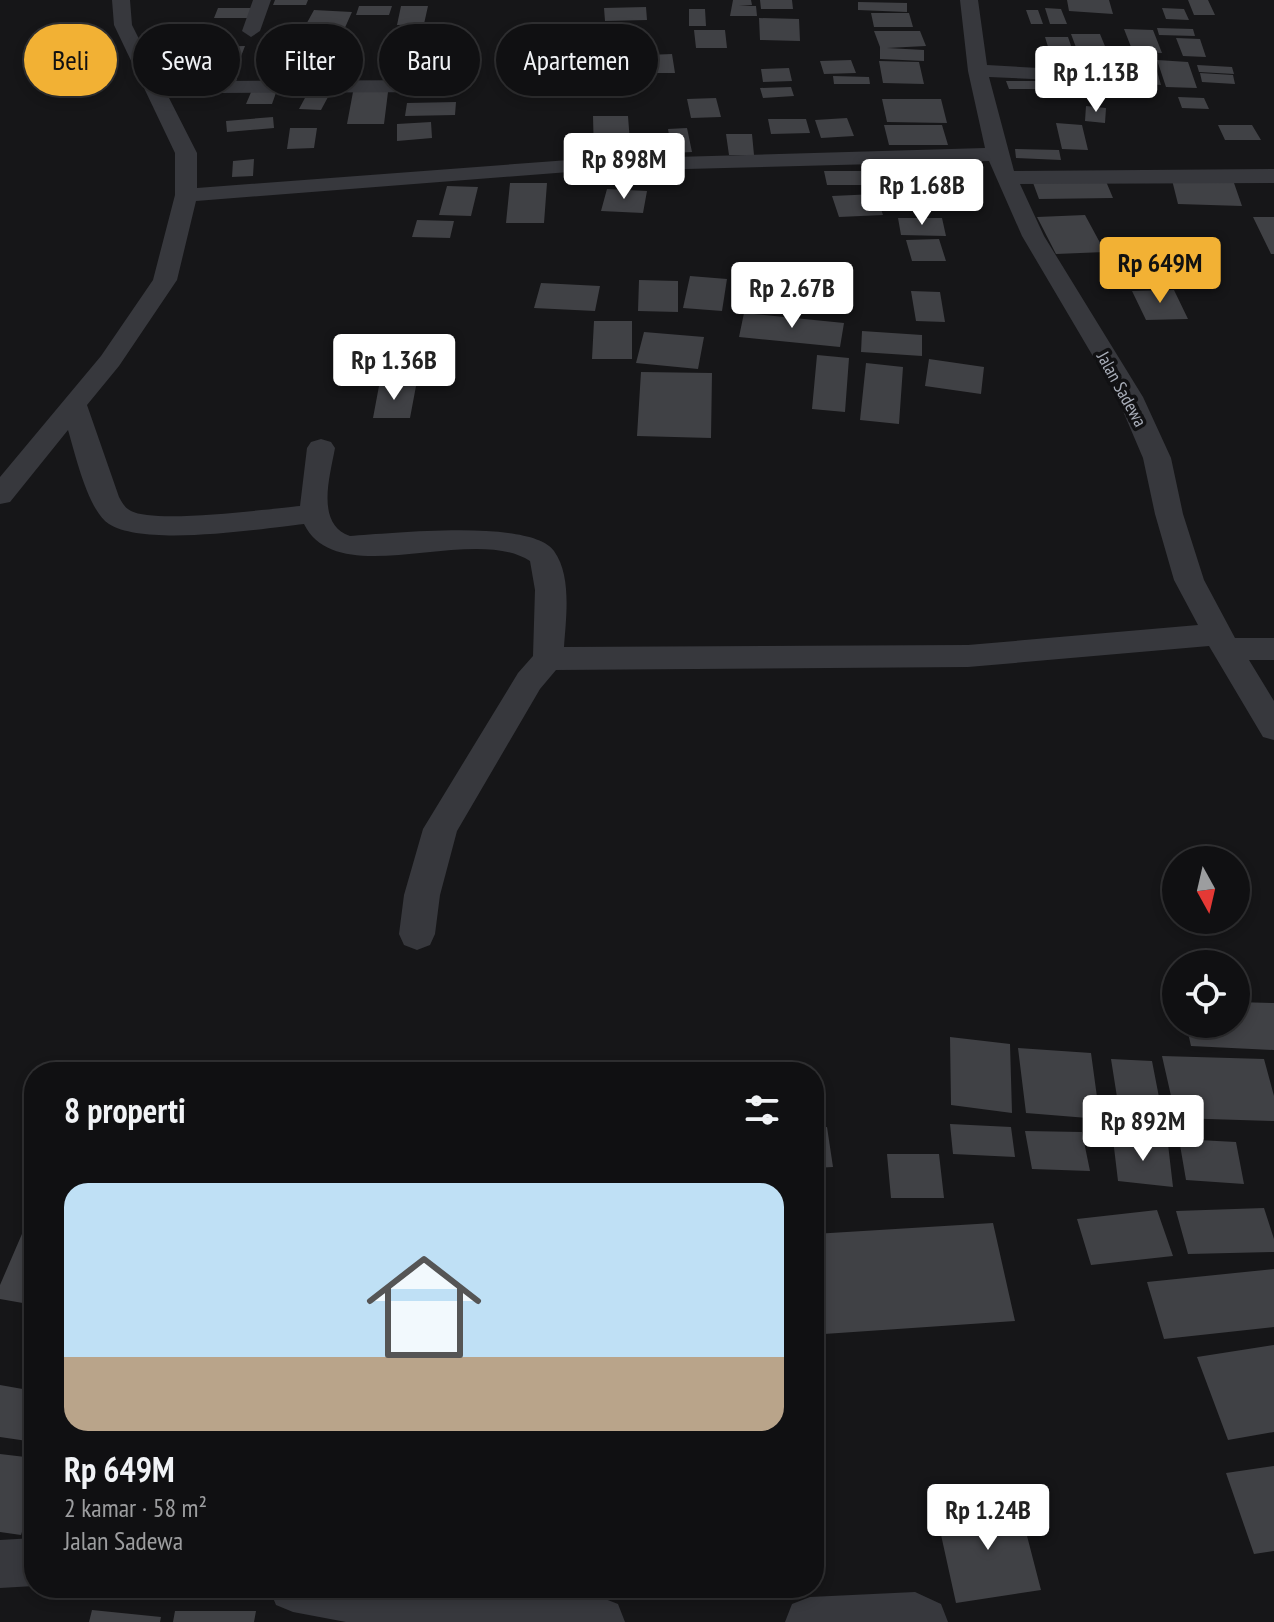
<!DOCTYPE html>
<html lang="id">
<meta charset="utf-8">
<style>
body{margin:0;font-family:"PT Sans Narrow",sans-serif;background:#1e1e20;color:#f1f3f6;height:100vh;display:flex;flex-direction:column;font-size:30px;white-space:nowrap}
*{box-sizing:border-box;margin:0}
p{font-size:26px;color:#9c9d9f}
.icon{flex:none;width:44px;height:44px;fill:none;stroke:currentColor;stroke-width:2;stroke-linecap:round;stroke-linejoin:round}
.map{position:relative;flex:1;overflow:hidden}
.panel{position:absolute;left:24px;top:1062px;width:800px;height:536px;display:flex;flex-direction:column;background:#101012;border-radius:32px;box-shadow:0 4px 12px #0003,0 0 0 2px #303032}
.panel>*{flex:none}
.hud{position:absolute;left:24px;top:24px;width:800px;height:72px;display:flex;gap:16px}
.needle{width:52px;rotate:172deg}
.tools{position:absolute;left:1162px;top:846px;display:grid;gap:16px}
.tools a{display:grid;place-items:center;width:88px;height:88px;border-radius:50%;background:#101012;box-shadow:0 4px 12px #0003,0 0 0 2px #303032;font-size:40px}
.price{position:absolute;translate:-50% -68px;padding:0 18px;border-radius:8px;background:#fff;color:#222;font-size:26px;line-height:52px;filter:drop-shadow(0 2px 4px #0008)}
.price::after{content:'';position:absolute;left:50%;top:48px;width:24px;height:18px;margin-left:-12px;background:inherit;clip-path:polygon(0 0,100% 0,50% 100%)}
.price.active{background:#f2b134;color:#111}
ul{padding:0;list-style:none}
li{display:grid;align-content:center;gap:16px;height:424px;padding:0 40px}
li+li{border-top:2px solid #303032}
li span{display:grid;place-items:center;height:248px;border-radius:24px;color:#555}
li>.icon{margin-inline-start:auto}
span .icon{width:144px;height:144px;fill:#fffc;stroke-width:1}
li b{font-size:34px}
h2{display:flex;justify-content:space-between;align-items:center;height:96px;padding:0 40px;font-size:34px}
.pill{padding:0 28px;border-radius:36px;background:#101012;box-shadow:0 4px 12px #0003,0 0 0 2px #303032;font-size:28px;line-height:72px}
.pill.active{background:#f2b134;color:#111}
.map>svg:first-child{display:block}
.building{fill:#404145}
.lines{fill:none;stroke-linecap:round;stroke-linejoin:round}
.minor{fill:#37383d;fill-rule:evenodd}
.labels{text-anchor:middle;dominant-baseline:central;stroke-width:7;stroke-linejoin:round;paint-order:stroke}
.far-street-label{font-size:18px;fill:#a8adb8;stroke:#111113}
</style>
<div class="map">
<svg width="1274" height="1622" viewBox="0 0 1274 1622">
<rect width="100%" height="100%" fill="#161618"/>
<path class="building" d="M 275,0 L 308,0 L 306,5 L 273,5 Z
M 733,0 L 751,0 L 752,5 L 739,6 L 756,6 L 757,16 L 730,16 Z
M 760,0 L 792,0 L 793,9 L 761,9 Z
M 1067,0 L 1109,0 L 1113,14 L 1069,11 Z
M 1188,0 L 1208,0 L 1215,15 L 1194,15 Z
M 858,2 L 907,3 L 907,12 L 858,10 Z
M 359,6 L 392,6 L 389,15 L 356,15 Z
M 401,6 L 428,6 L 424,24 L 397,25 Z
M 646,7 L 647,20 L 605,21 L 604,8 Z
M 218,8 L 255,8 L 251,18 L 214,18 Z
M 1045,8 L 1061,9 L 1067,24 L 1050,24 Z
M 1162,8 L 1184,9 L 1189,20 L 1166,19 Z
M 689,9 L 705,9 L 706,26 L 689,26 Z
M 314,10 L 352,12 L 343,32 L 303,30 Z
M 1026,10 L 1038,10 L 1043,24 L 1031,24 Z
M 871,13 L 909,13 L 913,27 L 874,27 Z
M 759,18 L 799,19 L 800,41 L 760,40 Z
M 1157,28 L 1193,29 L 1195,36 L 1159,35 Z
M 1124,29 L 1153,30 L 1162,53 L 1133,52 Z
M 694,30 L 725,30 L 727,48 L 696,48 Z
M 874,31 L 920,31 L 926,46 L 887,48 L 924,50 L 924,61 L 880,59 L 880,47 Z
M 1071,34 L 1100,34 L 1113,66 L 1083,66 Z
M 1045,37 L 1068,37 L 1077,63 L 1053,63 Z
M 1176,38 L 1200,39 L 1206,57 L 1183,56 Z
M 245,46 L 240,59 L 185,60 L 191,47 Z
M 400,47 L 435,48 L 431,59 L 396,58 Z
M 582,50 L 583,58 L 533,59 L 533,51 Z
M 642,52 L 645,79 L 620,80 L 618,53 Z
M 672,54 L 675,73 L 650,73 L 647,55 Z
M 851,60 L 856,73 L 824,74 L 820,61 Z
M 1129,60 L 1154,61 L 1161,85 L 1135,83 Z
M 1157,60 L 1188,62 L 1197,88 L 1166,87 Z
M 577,61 L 607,61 L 608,79 L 578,79 Z
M 879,61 L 919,62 L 924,84 L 883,83 Z
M 241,62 L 236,82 L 197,84 L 201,63 Z
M 296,62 L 293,82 L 271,83 L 274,63 Z
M 1197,65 L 1232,67 L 1234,74 L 1199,72 Z
M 789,68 L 792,81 L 763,82 L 761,69 Z
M 1200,73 L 1233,75 L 1235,84 L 1202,82 Z
M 833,76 L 869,77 L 870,84 L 834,84 Z
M 1047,78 L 1088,79 L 1092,91 L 1051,91 Z
M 1006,81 L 1042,81 L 1046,89 L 1009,89 Z
M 791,87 L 794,96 L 763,98 L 760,88 Z
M 252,90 L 277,90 L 272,104 L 246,104 Z
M 353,92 L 388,92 L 384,124 L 347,124 Z
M 306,96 L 328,97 L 321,110 L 299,109 Z
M 1178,97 L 1204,98 L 1209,109 L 1182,108 Z
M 716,98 L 721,117 L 691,118 L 687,99 Z
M 882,99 L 941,99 L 947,123 L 887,122 Z
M 456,102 L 455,115 L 405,116 L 407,103 Z
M 1086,106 L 1106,108 L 1105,123 L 1085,121 Z
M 593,116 L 628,116 L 631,156 L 594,156 Z
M 273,117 L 274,128 L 227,132 L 226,121 Z
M 847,118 L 854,136 L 821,138 L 815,120 Z
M 768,119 L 806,119 L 810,133 L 771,134 Z
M 431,122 L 432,138 L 397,141 L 397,124 Z
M 1056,123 L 1082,125 L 1088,150 L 1062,149 Z
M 884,125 L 942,125 L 948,145 L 889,145 Z
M 1218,125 L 1252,125 L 1261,140 L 1225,140 Z
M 290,128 L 317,128 L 314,148 L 287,149 Z
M 687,128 L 692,152 L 672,153 L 668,129 Z
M 726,134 L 752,134 L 754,155 L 729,155 Z
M 1015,149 L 1059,150 L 1061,160 L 1016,158 Z
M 254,159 L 253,176 L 232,177 L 233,161 Z
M 824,171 L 861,171 L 864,185 L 827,185 Z
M 1105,179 L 1113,198 L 1039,199 L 1032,180 Z
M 1172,180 L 1234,183 L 1242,206 L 1178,204 Z
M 510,183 L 547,183 L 544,223 L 506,223 Z
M 914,184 L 969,184 L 973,200 L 917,199 Z
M 447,186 L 478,187 L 471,216 L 439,215 Z
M 607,189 L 647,191 L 643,213 L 601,211 Z
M 876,194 L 883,215 L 839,217 L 832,196 Z
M 1085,215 L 1105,252 L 1056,254 L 1037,217 Z
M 1253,217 L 1274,217 L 1274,254 L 1271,254 Z
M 898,218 L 942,218 L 946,236 L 901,235 Z
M 417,220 L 454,221 L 450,238 L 412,237 Z
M 939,239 L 946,261 L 912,261 L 906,240 Z
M 690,276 L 727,279 L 722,311 L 683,308 Z
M 786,276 L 834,278 L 834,314 L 785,312 Z
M 639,280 L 678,281 L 678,312 L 638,311 Z
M 541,283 L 600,286 L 595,311 L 534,308 Z
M 1174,290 L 1188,319 L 1146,320 L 1132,291 Z
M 911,291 L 940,292 L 945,322 L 916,321 Z
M 744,313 L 844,323 L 840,347 L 739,337 Z
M 594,321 L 632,321 L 632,359 L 592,359 Z
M 862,331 L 922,335 L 922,356 L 861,352 Z
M 644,332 L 704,337 L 698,369 L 636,363 Z
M 817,355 L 849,358 L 845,412 L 812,409 Z
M 929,359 L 984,367 L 981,394 L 925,386 Z
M 866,363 L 903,367 L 899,424 L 860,420 Z
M 641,372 L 712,373 L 711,438 L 637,436 Z
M 379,386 L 416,386 L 410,418 L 373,418 Z
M 1236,1002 L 1274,1003 L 1274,1050 L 1191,1046 L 1186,1024 L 1236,1024 Z
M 950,1037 L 1010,1044 L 1012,1113 L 951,1105 Z
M 1018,1048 L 1091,1053 L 1100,1119 L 1026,1113 Z
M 1162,1056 L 1264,1059 L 1274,1096 L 1274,1121 L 1176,1118 Z
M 1111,1059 L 1152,1061 L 1163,1118 L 1120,1116 Z
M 622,1066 L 623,1072 L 553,1072 L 553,1070 Z
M 950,1124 L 1011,1127 L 1015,1157 L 953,1154 Z
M 827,1127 L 833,1167 L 814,1168 L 814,1128 Z
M 1025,1131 L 1082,1132 L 1090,1171 L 1032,1169 Z
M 1113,1139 L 1168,1144 L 1173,1187 L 1118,1181 Z
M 1179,1139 L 1236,1142 L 1244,1184 L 1186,1180 Z
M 887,1154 L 939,1154 L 944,1198 L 891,1198 Z
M 34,1206 L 34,1305 L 0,1299 L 0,1285 Z
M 1264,1208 L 1274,1239 L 1274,1252 L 1188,1254 L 1176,1211 Z
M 1157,1210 L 1173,1256 L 1091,1265 L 1077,1219 Z
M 993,1223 L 1015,1321 L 824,1334 L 814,1261 L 814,1234 Z
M 1274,1269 L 1274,1327 L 1164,1339 L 1147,1282 Z
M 1274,1345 L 1274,1432 L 1228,1440 L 1197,1357 Z
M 0,1385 L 34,1391 L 34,1442 L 0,1437 Z
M 0,1454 L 34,1458 L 34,1494 L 21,1535 L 0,1532 Z
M 1274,1466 L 1274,1551 L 1254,1554 L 1226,1473 Z
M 1018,1501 L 1041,1590 L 956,1603 L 936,1512 Z
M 92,1610 L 161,1617 L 160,1622 L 89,1622 Z
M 175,1611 L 256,1611 L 254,1622 L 173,1622 Z"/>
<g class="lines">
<path class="minor" d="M 112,0 L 130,0 L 132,25 L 162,85 L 221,81 L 459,80 L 469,86 L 459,92 L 221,93 L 168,96 L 197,153 L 197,188 L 569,160 L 985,148 L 968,71 L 960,0 L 978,0 L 987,65 L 1128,73 L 1131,77 L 1128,81 L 1121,83 L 989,77 L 1014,171 L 1274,169 L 1274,183 L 1020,184 L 1044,236 L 1143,397 L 1171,458 L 1183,514 L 1204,580 L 1235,638 L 1274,638 L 1274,660 L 1249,660 L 1274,701 L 1274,740 L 1263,737 L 1209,646 L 968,667 L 556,670 L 540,689 L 457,831 L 440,895 L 435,934 L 430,945 L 417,950 L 404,945 L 399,934 L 404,895 L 423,829 L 518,673 L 533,656 L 535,590 L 530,561 C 472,523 338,593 304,524 C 260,529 145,547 109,524 C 88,511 75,453 68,430 L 10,502 L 0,504 L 0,477 L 101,356 L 153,280 L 175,195 L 175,153 L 114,25 ZM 989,161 L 1022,236 L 1117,397 L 1143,458 L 1155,514 L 1174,580 L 1198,625 L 968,645 L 564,647 C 566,618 572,576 554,551 C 531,518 389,534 350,536 C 315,524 330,476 335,448 L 331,442 L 321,439 L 311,442 L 307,448 L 300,506 C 268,509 156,524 131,511 C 125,508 122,503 119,497 L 87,405 L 119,366 L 177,280 L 196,201 L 569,172 Z
M 253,0 L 271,0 L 260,31 L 251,37 L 242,31 Z
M 34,1538 L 34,1586 L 0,1588 L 0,1540 Z
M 269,1588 L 476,1588 L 600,1597 L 618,1604 L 625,1622 L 346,1622 L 293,1612 L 276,1605 Z
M 915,1592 L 941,1604 L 948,1622 L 785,1622 L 792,1604 L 810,1597 Z"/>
</g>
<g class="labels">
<g class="far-street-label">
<text transform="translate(1122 389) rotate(61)">Jalan Sadewa</text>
</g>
</g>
</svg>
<div class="tools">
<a><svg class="needle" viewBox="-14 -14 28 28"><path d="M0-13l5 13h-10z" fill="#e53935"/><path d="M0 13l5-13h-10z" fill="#9c9d9f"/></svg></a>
<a><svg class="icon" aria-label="locate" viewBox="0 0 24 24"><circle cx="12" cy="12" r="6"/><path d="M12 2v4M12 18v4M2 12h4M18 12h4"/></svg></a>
</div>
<b class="price" style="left:1096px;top:114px">Rp 1.13B</b>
<b class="price" style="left:624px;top:201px">Rp 898M</b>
<b class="price" style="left:922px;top:227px">Rp 1.68B</b>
<b class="price active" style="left:1160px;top:305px">Rp 649M</b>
<b class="price" style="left:792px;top:330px">Rp 2.67B</b>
<b class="price" style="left:394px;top:402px">Rp 1.36B</b>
<b class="price" style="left:1143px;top:1163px">Rp 892M</b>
<b class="price" style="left:988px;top:1552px">Rp 1.24B</b>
<div class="hud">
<a class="pill active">Beli</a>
<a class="pill">Sewa</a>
<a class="pill">Filter</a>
<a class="pill">Baru</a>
<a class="pill">Apartemen</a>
</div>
<section class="panel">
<h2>8 properti<svg class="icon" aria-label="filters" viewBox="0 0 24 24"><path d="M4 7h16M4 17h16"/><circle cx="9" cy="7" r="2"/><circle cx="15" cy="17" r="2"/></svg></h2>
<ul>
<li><span style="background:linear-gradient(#bfe0f5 70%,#b9a48a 0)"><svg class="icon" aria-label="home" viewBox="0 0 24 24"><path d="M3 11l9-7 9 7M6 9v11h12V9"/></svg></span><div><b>Rp 649M</b><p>2 kamar · 58 m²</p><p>Jalan Sadewa</p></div></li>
</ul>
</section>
</div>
